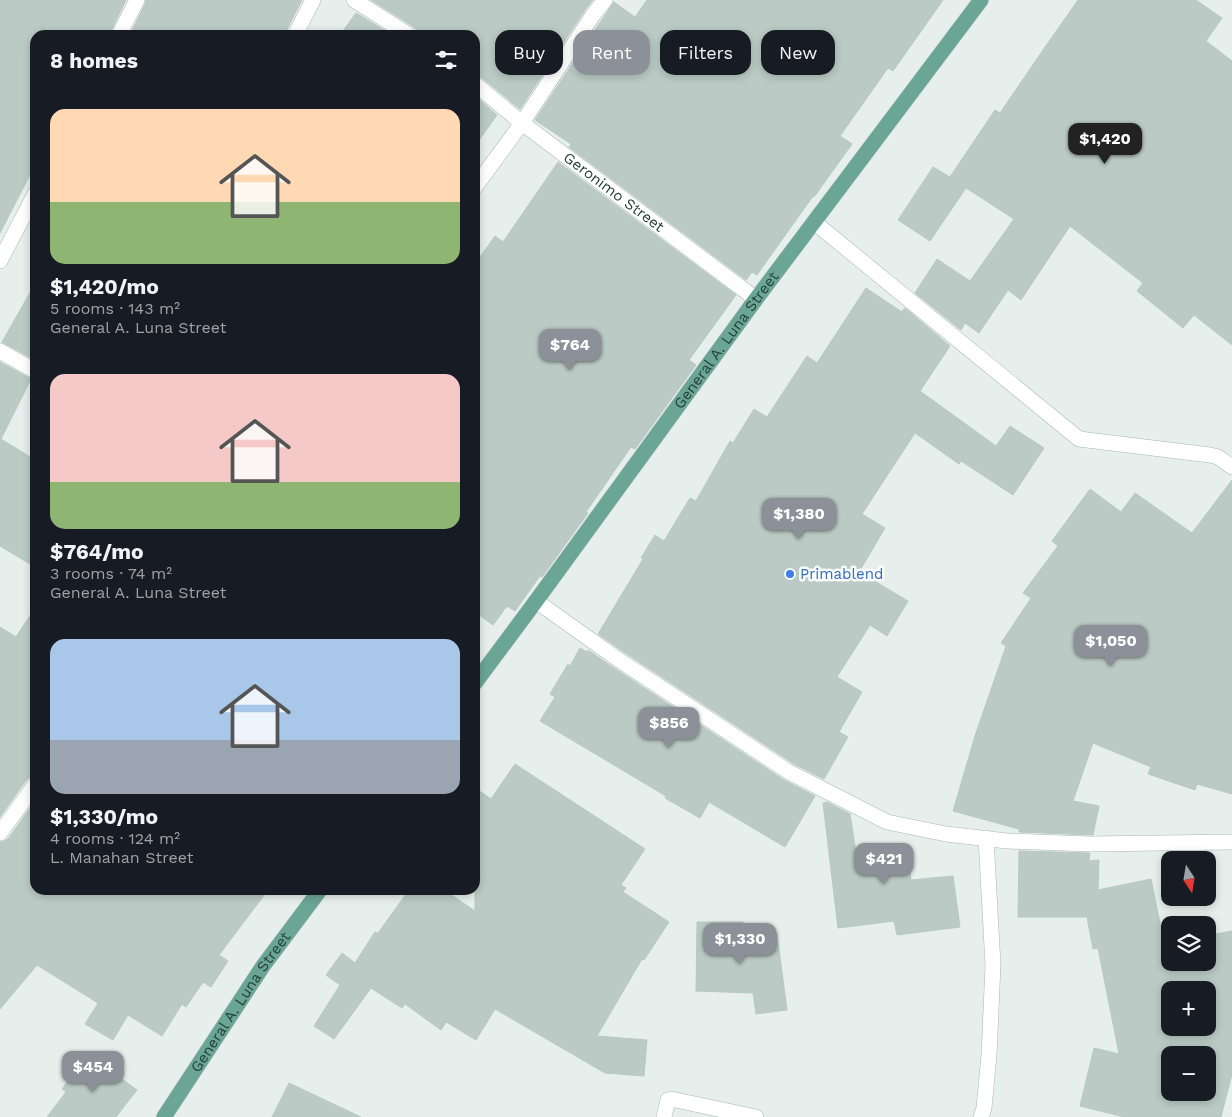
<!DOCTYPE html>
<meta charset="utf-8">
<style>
body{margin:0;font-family:"Work Sans",sans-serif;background:#20242c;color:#f1f3f6;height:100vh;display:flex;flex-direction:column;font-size:19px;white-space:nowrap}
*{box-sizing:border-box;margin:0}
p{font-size:16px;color:#9ea1a6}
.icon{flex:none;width:28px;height:28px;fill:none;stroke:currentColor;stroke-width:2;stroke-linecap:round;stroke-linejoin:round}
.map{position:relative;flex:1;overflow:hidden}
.sheet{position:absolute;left:30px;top:30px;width:450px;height:865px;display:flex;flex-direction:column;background:#171b24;border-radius:15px;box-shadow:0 2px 8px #0003}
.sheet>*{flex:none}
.guide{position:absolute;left:495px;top:30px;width:475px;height:45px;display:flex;gap:10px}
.needle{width:32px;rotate:168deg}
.tools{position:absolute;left:1161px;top:851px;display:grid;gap:10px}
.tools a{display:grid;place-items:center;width:55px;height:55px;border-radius:10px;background:#171b24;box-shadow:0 2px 8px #0003;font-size:25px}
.price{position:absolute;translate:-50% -42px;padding:0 11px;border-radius:10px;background:#8c9099;color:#fff;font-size:16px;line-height:32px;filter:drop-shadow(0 1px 2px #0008)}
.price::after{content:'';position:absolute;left:50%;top:30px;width:15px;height:11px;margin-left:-8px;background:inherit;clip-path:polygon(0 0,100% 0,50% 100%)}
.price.current{background:#222;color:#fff}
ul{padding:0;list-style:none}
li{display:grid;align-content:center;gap:10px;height:265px;padding:0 20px}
li span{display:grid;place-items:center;height:155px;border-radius:15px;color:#555}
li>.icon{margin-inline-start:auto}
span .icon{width:90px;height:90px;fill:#fffc;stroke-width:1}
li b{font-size:21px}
h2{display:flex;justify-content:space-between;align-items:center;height:60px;padding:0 20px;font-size:21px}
.chip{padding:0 18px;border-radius:15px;background:#171b24;box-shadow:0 2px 8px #0003;font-size:18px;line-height:45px}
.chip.current{background:#8c9099;color:#fff}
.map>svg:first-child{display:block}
.building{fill:#bbcac4;stroke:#b8c9c2;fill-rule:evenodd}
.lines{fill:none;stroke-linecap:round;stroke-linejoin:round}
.minor-casing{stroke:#a8b8b2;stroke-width:16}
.major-casing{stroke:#c2cac8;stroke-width:16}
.minor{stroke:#fff;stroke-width:15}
.major{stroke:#6aa596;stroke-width:15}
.shop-dot{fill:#3f7fe0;stroke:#f7fbf9;stroke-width:2}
.labels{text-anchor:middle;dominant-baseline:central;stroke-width:5;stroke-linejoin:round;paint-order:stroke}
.street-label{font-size:15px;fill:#24423a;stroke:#f7fbf9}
.shop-label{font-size:15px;fill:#366cbe;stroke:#f7fbf9;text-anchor:start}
</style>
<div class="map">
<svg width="1232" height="1117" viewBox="0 0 1232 1117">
<rect width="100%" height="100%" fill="#e6efeb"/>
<path class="building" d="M 0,0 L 126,0 L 111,31 L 110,35 L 35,35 L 35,165 L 0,233 Z
M 146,0 L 302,0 L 284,35 L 130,35 L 145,4 Z
M 371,0 L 593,0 L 585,10 L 520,109 L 481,77 L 475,75 L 475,35 L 418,35 L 417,30 L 414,27 Z
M 647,0 L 943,0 L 893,71 L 888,68 L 840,136 L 852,144 L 814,197 L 813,196 L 757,275 L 752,272 L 746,280 L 569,147 L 571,144 L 535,120 L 601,21 L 614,2 L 635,17 Z
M 1078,0 L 1196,0 L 1222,18 L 1206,41 L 1232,61 L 1232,345 L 1194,315 L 1183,328 L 1137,291 L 1143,283 L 1070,226 L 1021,300 L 1008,290 L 979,333 L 965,323 L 961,330 L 915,293 L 937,259 L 970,281 L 1014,219 L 966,188 L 930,241 L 898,220 L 933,167 L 950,177 L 995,110 L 1000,113 L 1043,50 Z
M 356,13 L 392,35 L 340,35 Z
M 475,96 L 497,115 L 475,146 Z
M 558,162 L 736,295 L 689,360 L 696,365 L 635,449 L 631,447 L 586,512 L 588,513 L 542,577 L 540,576 L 515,611 L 507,606 L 493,625 L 475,612 L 475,264 L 495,236 L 503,242 Z
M 35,284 L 35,360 L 2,342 Z
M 866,288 L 902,312 L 905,308 L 950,346 L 920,391 L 996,446 L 1010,426 L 1044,448 L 1013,495 L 961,461 L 959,464 L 915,433 L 862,514 L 885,528 L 859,572 L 908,601 L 887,636 L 870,625 L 837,677 L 862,692 L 839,732 L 848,737 L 824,779 L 794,764 L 624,652 L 598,634 L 643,559 L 641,558 L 655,535 L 664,541 L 690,498 L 696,501 L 730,441 L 733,443 L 754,409 L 767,417 L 807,356 L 817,363 Z
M 0,362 L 31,379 L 1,439 L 35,460 L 35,567 L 0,546 Z
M 1232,480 L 1232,794 L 1197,784 L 1195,790 L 1148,774 L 1151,767 L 1093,743 L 1073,801 L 1099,806 L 1093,835 L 1019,832 L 1019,829 L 953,811 L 975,736 L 1006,646 L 1001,643 L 1031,598 L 1023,593 L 1058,546 L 1052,541 L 1090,489 L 1121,512 L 1135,493 L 1192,533 Z
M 35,608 L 35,776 L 31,777 L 27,779 L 0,817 L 0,627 L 16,637 Z
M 580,648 L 587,652 L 588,650 L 614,668 L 784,780 L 815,796 L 785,847 L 709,802 L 700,818 L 665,798 L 666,796 L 540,721 L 555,697 L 550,694 L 568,664 L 570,666 Z
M 515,764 L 645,849 L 621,885 L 626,888 L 623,892 L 669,922 L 644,960 L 642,959 L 597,1036 L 647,1040 L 644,1076 L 605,1073 L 495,1009 L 476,1040 L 446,1022 L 441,1030 L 405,1004 L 402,1008 L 371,988 L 334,1039 L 314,1026 L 340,985 L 326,975 L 342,953 L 355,963 L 375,932 L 378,933 L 409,890 L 444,890 L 475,911 L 475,788 L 491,799 Z
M 35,801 L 35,890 L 268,890 L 219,955 L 228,961 L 211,987 L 203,982 L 186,1007 L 182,1004 L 162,1036 L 128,1015 L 113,1040 L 85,1024 L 98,1003 L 37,965 L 0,1009 L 0,842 L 4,841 L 8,839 Z
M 827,802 L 850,814 L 856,853 L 907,847 L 911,880 L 953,876 L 960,927 L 897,935 L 894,921 L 838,928 L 823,803 Z
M 1019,851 L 1090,853 L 1089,861 L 1099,860 L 1098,890 L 1151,879 L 1162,933 L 1170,931 L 1170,962 L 1208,962 L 1208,925 L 1202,925 L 1213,923 L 1216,934 L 1232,931 L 1232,1074 L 1221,1117 L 1124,1117 L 1080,1106 L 1094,1048 L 1119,1054 L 1098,948 L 1093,949 L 1087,917 L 1018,917 ZM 1170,990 L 1208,990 L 1208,1028 L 1170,1028 ZM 1170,1055 L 1208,1055 L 1208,1092 L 1170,1092 Z
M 697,922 L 743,922 L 743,939 L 777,934 L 787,1010 L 756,1014 L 753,993 L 696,991 Z
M 88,1054 L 137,1090 L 116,1117 L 47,1117 L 66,1092 L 62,1089 Z
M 289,1083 L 361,1117 L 272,1117 Z"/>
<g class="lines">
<defs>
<g id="minor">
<path d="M 354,0 L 409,35"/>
<path d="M 119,35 L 137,0"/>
<path d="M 295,35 L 313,0"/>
<path id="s1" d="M 475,84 L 522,123 L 756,299"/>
<path d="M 475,187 L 522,123 L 593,15 L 605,0"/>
<path d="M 814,222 L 1079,439 L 1210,455 L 1218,457 L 1232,467"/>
<path d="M 0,261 L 35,194"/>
<path d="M 0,351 L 35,371"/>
<path d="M 536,601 L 619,660 L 789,772 L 887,822 L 946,834 L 1007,841 L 1090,844 L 1232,842"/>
<path d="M 0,833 L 35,785"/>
<path d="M 664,1117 L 668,1100 L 671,1099 L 756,1117"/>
<path d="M 981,1117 L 984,1108 L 989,1055 L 993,965 L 986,838"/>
</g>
<g id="major">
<path id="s2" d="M 475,683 L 536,601 L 756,299 L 981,0"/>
<path id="s3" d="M 164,1117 L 263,966 L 320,890"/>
</g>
</defs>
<use href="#minor" class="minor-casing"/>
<use href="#major" class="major-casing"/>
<use href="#minor" class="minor"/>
<use href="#major" class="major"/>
</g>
<circle class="shop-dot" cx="790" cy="574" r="5"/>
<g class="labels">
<g class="street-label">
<text stroke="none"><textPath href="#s1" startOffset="176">Geronimo Street</textPath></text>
<text stroke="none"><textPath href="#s2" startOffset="425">General A. Luna Street</textPath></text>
<text stroke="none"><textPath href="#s3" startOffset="138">General A. Luna Street</textPath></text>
</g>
<g class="shop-label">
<text x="800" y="574">Primablend</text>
</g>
</g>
</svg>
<div class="tools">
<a><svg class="needle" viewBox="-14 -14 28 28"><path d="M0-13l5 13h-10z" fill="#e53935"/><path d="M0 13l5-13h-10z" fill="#9ea1a6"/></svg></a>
<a><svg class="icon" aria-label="layers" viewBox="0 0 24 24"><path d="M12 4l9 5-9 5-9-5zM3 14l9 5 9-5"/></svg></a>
<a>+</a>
<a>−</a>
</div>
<b class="price current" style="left:1105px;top:165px">$1,420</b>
<b class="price" style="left:570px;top:371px">$764</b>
<b class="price" style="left:799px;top:540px">$1,380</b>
<b class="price" style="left:1111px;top:667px">$1,050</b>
<b class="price" style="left:669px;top:749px">$856</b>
<b class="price" style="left:884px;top:885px">$421</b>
<b class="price" style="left:740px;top:965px">$1,330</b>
<b class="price" style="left:93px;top:1093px">$454</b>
<div class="guide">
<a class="chip">Buy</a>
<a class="chip current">Rent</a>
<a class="chip">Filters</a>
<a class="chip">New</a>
</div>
<section class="sheet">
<h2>8 homes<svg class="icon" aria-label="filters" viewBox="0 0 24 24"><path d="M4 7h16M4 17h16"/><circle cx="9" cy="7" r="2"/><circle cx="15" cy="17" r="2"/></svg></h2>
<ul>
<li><span style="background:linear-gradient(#ffd9b3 60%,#8fb573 0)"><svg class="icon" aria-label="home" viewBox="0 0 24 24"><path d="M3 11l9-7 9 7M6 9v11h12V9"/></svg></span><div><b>$1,420/mo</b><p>5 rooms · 143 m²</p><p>General A. Luna Street</p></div></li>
<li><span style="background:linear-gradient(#f6c9c9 70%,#8fb573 0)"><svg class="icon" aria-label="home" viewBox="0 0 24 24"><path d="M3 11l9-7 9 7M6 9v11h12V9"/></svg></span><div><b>$764/mo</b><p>3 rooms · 74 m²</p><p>General A. Luna Street</p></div></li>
<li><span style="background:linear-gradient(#a9c7e8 65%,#9aa5b1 0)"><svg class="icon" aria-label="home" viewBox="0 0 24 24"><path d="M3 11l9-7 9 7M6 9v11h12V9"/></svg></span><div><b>$1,330/mo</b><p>4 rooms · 124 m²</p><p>L. Manahan Street</p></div></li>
</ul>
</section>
</div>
